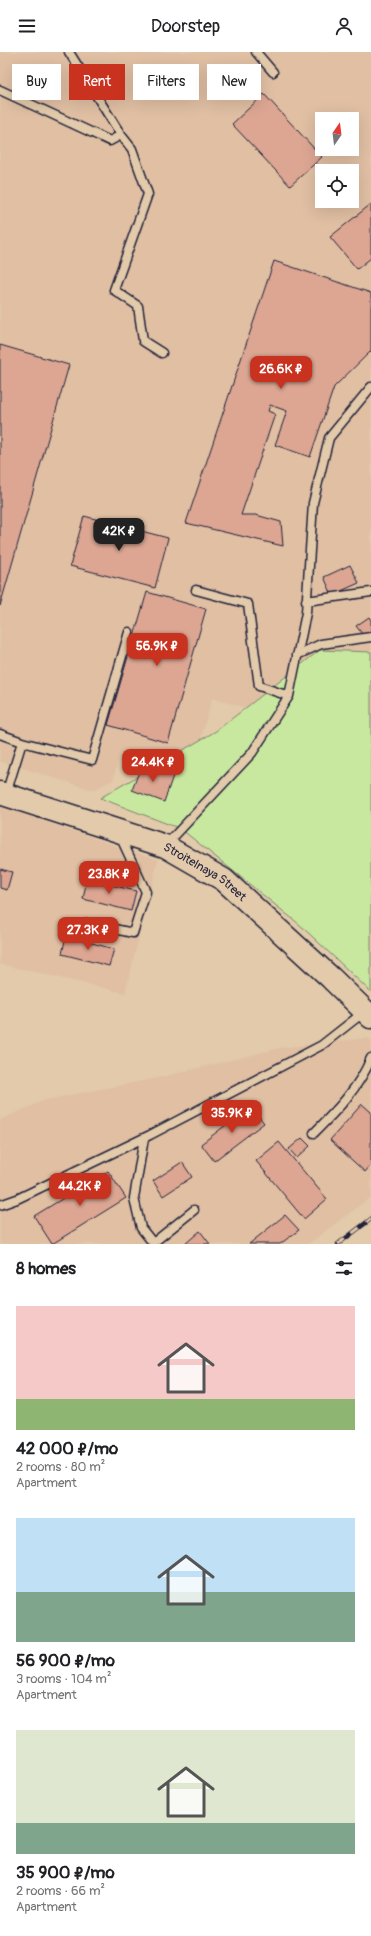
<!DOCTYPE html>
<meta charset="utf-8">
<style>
body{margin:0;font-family:Pangolin,sans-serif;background:#f6f6f6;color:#202124;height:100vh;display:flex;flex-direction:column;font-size:15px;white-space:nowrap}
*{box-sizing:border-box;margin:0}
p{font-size:13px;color:#757577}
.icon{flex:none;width:22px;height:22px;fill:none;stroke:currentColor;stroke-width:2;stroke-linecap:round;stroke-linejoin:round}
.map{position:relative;height:1192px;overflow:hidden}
.sheet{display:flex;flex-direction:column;background:#fff;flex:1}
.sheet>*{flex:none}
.banner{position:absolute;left:12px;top:12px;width:347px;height:36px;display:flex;gap:8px}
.needle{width:26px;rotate:14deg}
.buttons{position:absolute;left:315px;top:60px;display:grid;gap:8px}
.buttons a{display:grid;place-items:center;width:44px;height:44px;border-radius:0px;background:#fff;box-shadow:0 4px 16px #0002;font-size:20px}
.price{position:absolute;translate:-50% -34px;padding:0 9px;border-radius:8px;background:#c8321e;color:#fff;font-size:13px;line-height:26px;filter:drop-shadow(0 1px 2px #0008)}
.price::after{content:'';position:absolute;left:50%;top:24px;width:12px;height:9px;margin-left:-6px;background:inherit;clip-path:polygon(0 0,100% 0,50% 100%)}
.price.active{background:#222;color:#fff}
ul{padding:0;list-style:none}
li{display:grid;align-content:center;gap:8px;height:212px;padding:0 16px}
li span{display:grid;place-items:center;height:124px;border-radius:0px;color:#555}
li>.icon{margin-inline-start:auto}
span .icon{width:72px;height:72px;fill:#fffc;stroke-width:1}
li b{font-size:17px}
h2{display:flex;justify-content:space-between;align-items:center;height:48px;padding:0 16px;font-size:17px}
.tag{padding:0 14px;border-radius:0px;background:#fff;box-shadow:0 4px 16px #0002;font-size:14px;line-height:36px}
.tag.active{background:#c8321e;color:#fff}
header{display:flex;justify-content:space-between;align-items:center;height:52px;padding:0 16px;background:#fff;font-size:18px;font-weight:600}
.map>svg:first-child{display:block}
.built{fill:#e0bfa3;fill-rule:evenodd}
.green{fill:#c9e89f;stroke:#76856d}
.building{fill:#dca692;stroke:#22223b}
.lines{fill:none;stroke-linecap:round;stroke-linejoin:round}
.lane-casing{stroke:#22223b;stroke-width:11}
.secondary-casing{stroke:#22223b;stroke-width:25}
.lane{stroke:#e2caaa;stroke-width:8}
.secondary{stroke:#e2caaa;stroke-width:22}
.rail-casing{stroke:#22223b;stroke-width:4.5}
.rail{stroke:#e2caaa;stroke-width:3;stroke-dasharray:9;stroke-linecap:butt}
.labels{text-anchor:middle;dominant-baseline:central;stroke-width:3.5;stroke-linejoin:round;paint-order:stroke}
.street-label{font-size:12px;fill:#22223b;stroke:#e2caaa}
</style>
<header><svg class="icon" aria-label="menu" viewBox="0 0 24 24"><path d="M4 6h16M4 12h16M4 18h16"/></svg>Doorstep<svg class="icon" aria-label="person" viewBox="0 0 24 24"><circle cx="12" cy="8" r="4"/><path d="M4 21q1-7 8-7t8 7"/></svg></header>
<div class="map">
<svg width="371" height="1192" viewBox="0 0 371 1192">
<rect width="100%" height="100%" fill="#e2caaa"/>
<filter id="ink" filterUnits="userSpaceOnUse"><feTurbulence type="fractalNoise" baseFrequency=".025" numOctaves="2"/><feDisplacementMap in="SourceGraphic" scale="8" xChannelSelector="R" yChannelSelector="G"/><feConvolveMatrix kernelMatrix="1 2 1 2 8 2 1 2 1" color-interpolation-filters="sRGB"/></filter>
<g filter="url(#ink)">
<path class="built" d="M 0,0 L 371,0 L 371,614 L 329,679 L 212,646 L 190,725 L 120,702 L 113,728 L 93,738 L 0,709 ZM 322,67 L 352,67 L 352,97 L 322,97 ZM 322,119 L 352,119 L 352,149 L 322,149 Z
M 0,754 L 158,808 L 125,941 L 0,912 Z
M 367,986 L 371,989 L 371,1145 L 308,1192 L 0,1192 L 0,1068 L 45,1048 L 158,1026 L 280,996 Z"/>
<path class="green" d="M 320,598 L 371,600 L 371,940 L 299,872 L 181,777 L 100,746 L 216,679 Z"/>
<path class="building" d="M 264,42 L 322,105 L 290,134 L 232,72 Z
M 371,152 L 371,206 L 357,217 L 330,185 Z
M 274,209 L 371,241 L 371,299 L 334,335 L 310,405 L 275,393 L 287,359 L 270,353 L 268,359 L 275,362 L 241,463 L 256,463 L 281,470 L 283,494 L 186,471 Z
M 0,293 L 69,313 L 0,554 Z
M 84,464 L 168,486 L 155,536 L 70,514 Z
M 350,513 L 359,531 L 332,543 L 324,525 Z
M 147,540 L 206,557 L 168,691 L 108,673 Z
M 369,565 L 371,568 L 371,579 L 364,584 L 356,574 Z
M 142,712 L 173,724 L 164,750 L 132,738 Z
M 0,817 L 12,820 L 7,838 L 0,836 Z
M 87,827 L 136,839 L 131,859 L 83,847 Z
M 66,884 L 114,897 L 109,914 L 62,902 Z
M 362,1052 L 371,1060 L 371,1113 L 365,1120 L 330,1088 Z
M 251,1054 L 264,1071 L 214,1109 L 201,1092 Z
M 302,1086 L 310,1094 L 297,1106 L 289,1097 Z
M 279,1090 L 327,1147 L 304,1167 L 256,1109 Z
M 182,1110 L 192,1125 L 163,1144 L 153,1129 Z
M 108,1119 L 126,1146 L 52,1192 L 34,1164 Z
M 285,1163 L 299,1178 L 280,1192 L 249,1192 Z
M 200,1179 L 210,1192 L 185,1192 Z"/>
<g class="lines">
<defs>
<path id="lane" d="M 69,0 L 121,83 L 132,97 L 148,142 L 114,238 L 138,254 L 143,289 L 162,301
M 256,0 L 273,20
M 0,38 L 110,89 L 121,83
M 196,538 L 248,552 L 259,634 L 289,644
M 306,549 L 371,540
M 297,603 L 321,592 L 371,585
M 0,682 L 22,690
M 6,742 L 22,690 L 92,708 L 129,580
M 165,794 L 252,701 L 289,644 L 306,561 L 313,451 L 329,386 L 371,335
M 86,871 L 133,881 L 146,840 L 120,784
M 314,1081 C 336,1059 359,1036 371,1006
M 144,1086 L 134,1146 L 141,1176 L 153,1191 L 194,1158
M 0,1153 L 17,1147 L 150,1083 L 322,993 L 364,960"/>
<g id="secondary">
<path id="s1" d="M 0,741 L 165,794 L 224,828 L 331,926 L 371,965"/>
</g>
</defs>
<use href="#lane" class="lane-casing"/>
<use href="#secondary" class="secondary-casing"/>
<use href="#lane" class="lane"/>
<use href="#secondary" class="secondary"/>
<defs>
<path id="rail" d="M 338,1192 L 371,1167"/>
</defs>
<use href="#rail" class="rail-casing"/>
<use href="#rail" class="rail"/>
</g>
</g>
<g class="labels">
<g class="street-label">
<text stroke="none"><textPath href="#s1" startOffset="221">Stroitelnaya Street</textPath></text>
</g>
</g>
</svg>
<div class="buttons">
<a><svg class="needle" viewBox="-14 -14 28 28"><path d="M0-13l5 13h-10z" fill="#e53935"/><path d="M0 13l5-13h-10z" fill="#757577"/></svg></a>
<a><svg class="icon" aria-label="locate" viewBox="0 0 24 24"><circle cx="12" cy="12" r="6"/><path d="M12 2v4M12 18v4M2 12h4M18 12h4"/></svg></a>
</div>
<b class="price" style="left:281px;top:338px">26.6K ₽</b>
<b class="price active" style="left:119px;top:500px">42K ₽</b>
<b class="price" style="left:157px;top:615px">56.9K ₽</b>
<b class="price" style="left:153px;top:731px">24.4K ₽</b>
<b class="price" style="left:109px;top:843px">23.8K ₽</b>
<b class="price" style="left:88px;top:899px">27.3K ₽</b>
<b class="price" style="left:232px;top:1082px">35.9K ₽</b>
<b class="price" style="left:80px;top:1155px">44.2K ₽</b>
<div class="banner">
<a class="tag">Buy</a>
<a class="tag active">Rent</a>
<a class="tag">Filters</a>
<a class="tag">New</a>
</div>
</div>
<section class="sheet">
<h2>8 homes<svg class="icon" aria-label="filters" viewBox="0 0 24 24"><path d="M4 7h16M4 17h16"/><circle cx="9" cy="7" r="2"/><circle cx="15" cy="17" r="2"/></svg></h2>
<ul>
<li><span style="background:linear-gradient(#f6c9c9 75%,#8fb573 0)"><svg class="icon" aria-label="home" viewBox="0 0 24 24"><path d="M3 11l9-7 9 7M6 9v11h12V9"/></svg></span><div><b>42 000 ₽/mo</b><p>2 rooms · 80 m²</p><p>Apartment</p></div></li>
<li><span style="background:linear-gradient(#bfe0f5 60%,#7fa58c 0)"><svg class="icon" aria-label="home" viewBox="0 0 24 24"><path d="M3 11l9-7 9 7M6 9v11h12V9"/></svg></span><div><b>56 900 ₽/mo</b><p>3 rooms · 104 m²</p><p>Apartment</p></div></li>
<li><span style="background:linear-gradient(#dfe7d0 75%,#7fa58c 0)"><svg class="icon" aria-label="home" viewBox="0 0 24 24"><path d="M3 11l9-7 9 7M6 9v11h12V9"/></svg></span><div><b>35 900 ₽/mo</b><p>2 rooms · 66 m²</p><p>Apartment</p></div></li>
</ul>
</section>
